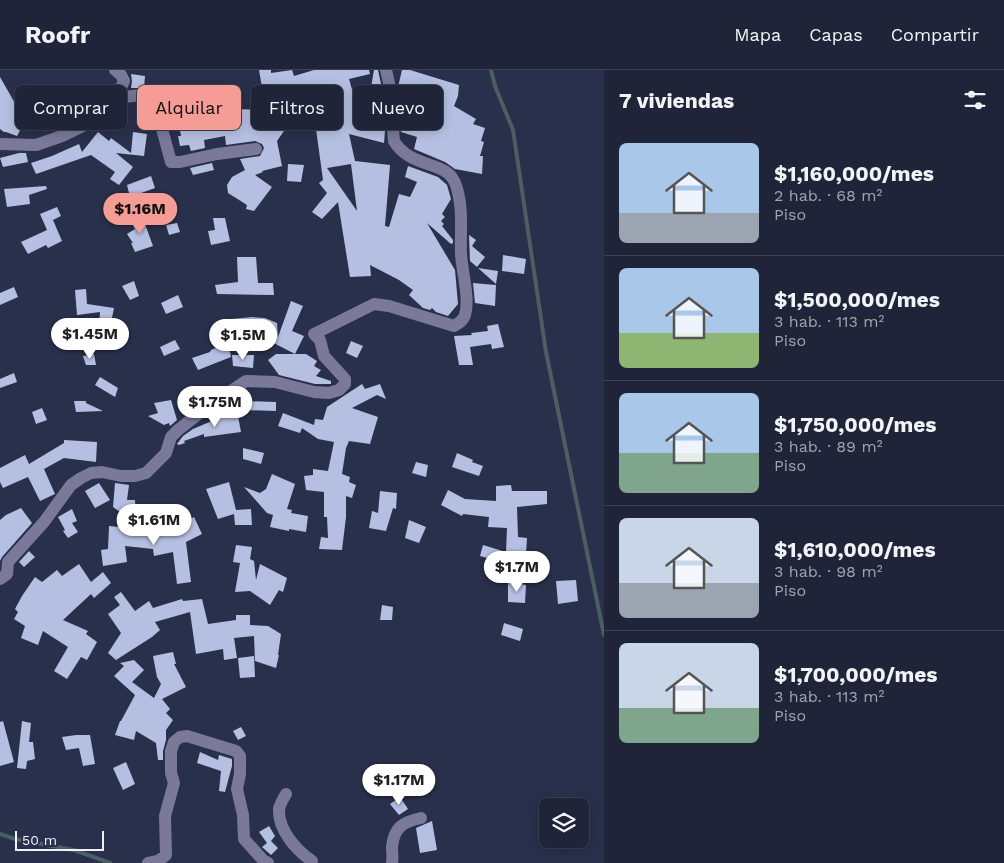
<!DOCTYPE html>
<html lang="es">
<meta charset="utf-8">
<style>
body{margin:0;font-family:"Work Sans",sans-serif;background:#272c40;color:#f1f3f6;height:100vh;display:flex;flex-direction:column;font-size:19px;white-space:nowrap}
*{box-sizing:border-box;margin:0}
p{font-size:16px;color:#a1a4ae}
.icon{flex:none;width:28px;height:28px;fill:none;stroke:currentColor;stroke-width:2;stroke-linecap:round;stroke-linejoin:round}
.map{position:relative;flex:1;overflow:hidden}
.panel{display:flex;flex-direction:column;background:#1f2438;width:400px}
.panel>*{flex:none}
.guide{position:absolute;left:15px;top:15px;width:475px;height:45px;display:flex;gap:10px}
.tools{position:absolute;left:539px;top:728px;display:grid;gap:10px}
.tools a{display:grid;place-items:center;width:50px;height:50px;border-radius:8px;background:#1f2438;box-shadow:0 2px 12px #0003,0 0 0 1px #3c4153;font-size:25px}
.scale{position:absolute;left:15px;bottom:12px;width:89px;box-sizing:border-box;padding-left:5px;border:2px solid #eef2fc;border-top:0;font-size:14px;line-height:18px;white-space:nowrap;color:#eef2fc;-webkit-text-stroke:4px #29304b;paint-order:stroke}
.price{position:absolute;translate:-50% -42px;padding:0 11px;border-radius:18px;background:#fff;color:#222;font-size:16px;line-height:32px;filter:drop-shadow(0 1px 2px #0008)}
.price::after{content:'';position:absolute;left:50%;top:30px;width:15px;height:11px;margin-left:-8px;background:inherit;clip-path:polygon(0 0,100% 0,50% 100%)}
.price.current{background:#f59c96;color:#111}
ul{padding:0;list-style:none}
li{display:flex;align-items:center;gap:15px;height:125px;padding:0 15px}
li+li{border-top:1px solid #3c4153}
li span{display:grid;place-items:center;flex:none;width:140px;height:100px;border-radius:8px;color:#555}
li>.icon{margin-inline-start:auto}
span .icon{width:60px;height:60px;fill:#fffc;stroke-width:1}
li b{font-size:21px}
h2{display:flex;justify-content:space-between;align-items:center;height:60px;padding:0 15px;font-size:21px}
.tag{padding:0 18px;border-radius:8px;background:#1f2438;box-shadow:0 2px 12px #0003,0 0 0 1px #3c4153;font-size:18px;line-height:45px}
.tag.current{background:#f59c96;color:#111}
header{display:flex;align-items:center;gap:30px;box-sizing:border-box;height:70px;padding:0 25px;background:#1f2438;border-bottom:1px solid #3c4153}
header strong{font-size:24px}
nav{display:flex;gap:28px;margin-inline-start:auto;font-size:18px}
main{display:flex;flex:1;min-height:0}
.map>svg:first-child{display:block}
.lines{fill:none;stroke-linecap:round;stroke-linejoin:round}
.stream{stroke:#4b5e61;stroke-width:4}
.building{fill:#b5bfe1;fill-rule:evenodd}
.minor{stroke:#7a799a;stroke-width:12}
</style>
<header>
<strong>Roofr</strong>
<nav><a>Mapa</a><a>Capas</a><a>Compartir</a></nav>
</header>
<main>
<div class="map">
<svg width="604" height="793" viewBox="0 0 604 793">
<rect width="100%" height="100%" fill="#29304b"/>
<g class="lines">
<path class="stream" d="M 491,0 L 495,16 L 513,60 L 546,282 L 604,565
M 0,764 L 15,769 L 74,780 L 110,793"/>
</g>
<path class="building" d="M 259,0 L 271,0 L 271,3 L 292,0 L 294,6 L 314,0 L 369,0 L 370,4 L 349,9 L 353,23 L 369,29 L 374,0 L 378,0 L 381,14 L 385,61 L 384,73 L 349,64 L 355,91 L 390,95 L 385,156 L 389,157 L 399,124 L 410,127 L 417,112 L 405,107 L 408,96 L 438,107 L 447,115 L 451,129 L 442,144 L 445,147 L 441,151 L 444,154 L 442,156 L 453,170 L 453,173 L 451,174 L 427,153 L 455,200 L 458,234 L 448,246 L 436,242 L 432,238 L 430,240 L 423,238 L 409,225 L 413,220 L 399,210 L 370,195 L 371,206 L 350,207 L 338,132 L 322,149 L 312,142 L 327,123 L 319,113 L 323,110 L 316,59 L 312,60 L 310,50 L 303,52 L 300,38 L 277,71 L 282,96 L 262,101 L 263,102 L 255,105 L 272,117 L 254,141 L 246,139 L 247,135 L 228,123 L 227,115 L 232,107 L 245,100 L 240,89 L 260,86 L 264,78 L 262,74 L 255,71 L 226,75 L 225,66 L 204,70 L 205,78 L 191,81 L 189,75 L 180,76 L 178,66 L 181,66 L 179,55 L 234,46 L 234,39 L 266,40 ZM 351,94 L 357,141 L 327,98 Z
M 402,0 L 410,0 L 459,15 L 458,26 L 454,36 L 476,49 L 473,54 L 485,58 L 481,71 L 484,72 L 480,86 L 483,86 L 482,104 L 455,99 L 445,92 L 414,79 L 417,67 L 401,62 L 398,17 Z
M 131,4 L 145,6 L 144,18 L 131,18 L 132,11 Z
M 0,7 L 20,42 L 33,24 L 38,27 L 17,66 L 6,62 L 4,62 L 0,59 Z
M 81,30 L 88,44 L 50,61 L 44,46 L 61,38 L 62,40 Z
M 98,62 L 109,71 L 111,68 L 131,83 L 133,62 L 147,64 L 144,86 L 116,83 L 133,97 L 119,115 L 110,109 L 115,102 L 91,85 L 36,104 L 31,93 L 52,86 L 79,74 L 82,82 Z
M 19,83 L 26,83 L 28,92 L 3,97 L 0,88 Z
M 212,93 L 214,100 L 193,105 L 190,98 Z
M 288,94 L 304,95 L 301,112 L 287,111 Z
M 151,106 L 155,118 L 130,127 L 127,115 Z
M 46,116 L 47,119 L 29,125 L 30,134 L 7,137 L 4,119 Z
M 57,137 L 61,146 L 53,150 L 62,171 L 48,178 L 46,175 L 28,184 L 21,172 L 47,160 L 40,144 Z
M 142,145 L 148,152 L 145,154 L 153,176 L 135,182 L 131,173 L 133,173 L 127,164 L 135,159 L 130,151 Z
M 213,148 L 225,148 L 230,171 L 211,175 L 208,161 L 215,160 Z
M 177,153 L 180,162 L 169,165 L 166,155 Z
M 469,165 L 476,170 L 472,176 L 485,187 L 477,197 L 470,191 Z
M 503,185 L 526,189 L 524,204 L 502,201 Z
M 237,187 L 256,187 L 258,213 L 273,213 L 274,225 L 217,224 L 215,215 L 238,212 Z
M 478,198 L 498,201 L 496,214 Z
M 134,211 L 139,226 L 130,230 L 122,216 Z
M 473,213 L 496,215 L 495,236 L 475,233 Z
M 14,217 L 18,227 L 0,235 L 0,223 Z
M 86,219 L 87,234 L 114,238 L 110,258 L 99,256 L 100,242 L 77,245 L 75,220 Z
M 178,225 L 183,237 L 166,244 L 161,233 Z
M 291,231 L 303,236 L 292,261 L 304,266 L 295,284 L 262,267 L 265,262 L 233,263 L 231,249 L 252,247 L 265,248 L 277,253 L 278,267 Z
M 498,254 L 504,277 L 492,279 L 491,274 L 470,277 L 473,295 L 459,295 L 454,266 L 472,265 L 471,263 L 488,261 L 487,256 Z
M 175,270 L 180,279 L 164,286 L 160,277 Z
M 351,271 L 363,276 L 357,288 L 346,283 Z
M 225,274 L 227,278 L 229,277 L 231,287 L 198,300 L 192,288 L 210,282 L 211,280 Z
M 94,284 L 96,295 L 86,295 L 83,286 Z
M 276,284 L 306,284 L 317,291 L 314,296 L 321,300 L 316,306 L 331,311 L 331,314 L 315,314 L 279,305 L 268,290 Z
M 232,285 L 254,285 L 253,298 L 233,296 Z
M 14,303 L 17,312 L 0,318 L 0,309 Z
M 100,307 L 118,318 L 115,327 L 95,315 Z
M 362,314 L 365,319 L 380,314 L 386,329 L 377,325 L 352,338 L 378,347 L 370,374 L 349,371 L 346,378 L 342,404 L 350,407 L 349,412 L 356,415 L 352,428 L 346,426 L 346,447 L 342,480 L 319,479 L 321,467 L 328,468 L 327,447 L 324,447 L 324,422 L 306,420 L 304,406 L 313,405 L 313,399 L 328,401 L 334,372 L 318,369 L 302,358 L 300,363 L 278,356 L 283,343 L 314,355 L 315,349 L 323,350 L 327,337 Z
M 171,330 L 177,350 L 170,356 L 169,353 L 164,355 L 148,346 L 158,343 L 154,333 Z
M 74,331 L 86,331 L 86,333 L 103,341 L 76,342 Z
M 242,331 L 276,332 L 276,341 L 242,340 Z
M 42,338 L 47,350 L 36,354 L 32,342 Z
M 226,345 L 238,346 L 241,362 L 204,367 L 204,364 L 184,371 L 185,373 L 179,375 L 177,374 L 183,366 L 193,359 Z
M 64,370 L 97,372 L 96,392 L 64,388 L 44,399 L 55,424 L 40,431 L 28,407 L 3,418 L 0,412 L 0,398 L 25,385 L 29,394 L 64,373 Z
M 243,378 L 264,383 L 261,394 L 243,389 Z
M 457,383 L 473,390 L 472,392 L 483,396 L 479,406 L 452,397 Z
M 416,392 L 428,395 L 426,407 L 412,403 Z
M 272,404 L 295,414 L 287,439 L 292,440 L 291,443 L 308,446 L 306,462 L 289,459 L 289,461 L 270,457 L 273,445 L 267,443 L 244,417 L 260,423 L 266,419 Z
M 229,412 L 236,440 L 251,439 L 252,455 L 235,455 L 234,444 L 218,449 L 206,419 Z
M 99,413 L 110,430 L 95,438 L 85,421 Z
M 115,413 L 129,415 L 127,430 L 135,430 L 136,444 L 130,445 L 130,449 L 113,437 Z
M 511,415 L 512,421 L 547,421 L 547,434 L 517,437 L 518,467 L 527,468 L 526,484 L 514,484 L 505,513 L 493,508 L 498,491 L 480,486 L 483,475 L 506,482 L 507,458 L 488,457 L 489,447 L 463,444 L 462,446 L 441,435 L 448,420 L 465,429 L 496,431 L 496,416 Z
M 380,421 L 397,423 L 396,439 L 393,438 L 386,461 L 369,458 L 372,441 L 378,443 Z
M 21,438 L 32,453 L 2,487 L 0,491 L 0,450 L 6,445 Z
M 72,439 L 77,451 L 72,453 L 78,462 L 68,468 L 63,461 L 65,460 L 58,447 Z
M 194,447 L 202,464 L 186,472 L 191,512 L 177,514 L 173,482 L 154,486 L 153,479 L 125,476 L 127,492 L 103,496 L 101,480 L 108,479 L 109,456 L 129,458 L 128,462 L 149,464 L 177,458 L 176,456 Z
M 409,450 L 426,457 L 419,473 L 405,468 Z
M 236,475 L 252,477 L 250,489 L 254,491 L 256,510 L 260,494 L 287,508 L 283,522 L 279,520 L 270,535 L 250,521 L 235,522 L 240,493 L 233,492 Z
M 29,481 L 35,487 L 24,497 L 19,492 Z
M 79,494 L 91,512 L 103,502 L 111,513 L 94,528 L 91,524 L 63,550 L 88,561 L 86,564 L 97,572 L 87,590 L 81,587 L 67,609 L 54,601 L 68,577 L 43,561 L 38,575 L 21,568 L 25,556 L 14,549 L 18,542 L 15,539 L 22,526 L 35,507 L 42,512 L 57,500 L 62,506 Z
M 576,510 L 578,531 L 558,534 L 556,511 Z
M 508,512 L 526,515 L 525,533 L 508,532 Z
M 121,522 L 135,541 L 149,531 L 153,538 L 182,529 L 183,531 L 202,529 L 208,554 L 236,550 L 236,545 L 250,545 L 250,555 L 268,556 L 281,564 L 278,585 L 279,585 L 276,598 L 255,591 L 254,566 L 234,568 L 237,588 L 224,590 L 223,579 L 196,584 L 190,542 L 155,552 L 160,560 L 152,567 L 116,590 L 108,583 L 121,563 L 108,544 L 120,535 L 114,527 Z
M 382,535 L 393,537 L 392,550 L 380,550 Z
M 504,553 L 523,559 L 520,571 L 501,565 Z
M 173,582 L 176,594 L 174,594 L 186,617 L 162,629 L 170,639 L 166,643 L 173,650 L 166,660 L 166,670 L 163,681 L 163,690 L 158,690 L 156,673 L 136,661 L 134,670 L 115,665 L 120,651 L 121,651 L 135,625 L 114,606 L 124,596 L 120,593 L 134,590 L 144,600 L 132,612 L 154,628 L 161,614 L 157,607 L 153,586 Z
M 254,586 L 255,607 L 240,608 L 238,588 Z
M 3,651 L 14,692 L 0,696 L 0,652 Z
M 22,651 L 31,653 L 29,672 L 33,672 L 35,689 L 27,691 L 26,699 L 17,698 Z
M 241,657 L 246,666 L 238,670 L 233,661 Z
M 76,665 L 90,665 L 95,694 L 83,696 L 79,678 L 66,680 L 62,667 Z
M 200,682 L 218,690 L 219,685 L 232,689 L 232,696 L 225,722 L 219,721 L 221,701 L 197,693 Z
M 126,692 L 135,714 L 123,720 L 113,698 Z
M 400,727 L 408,739 L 399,745 L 390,734 Z
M 432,751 L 437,780 L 420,783 L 416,758 Z
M 269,756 L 275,766 L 271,771 L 278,778 L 271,785 L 262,777 L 267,773 L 259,762 Z"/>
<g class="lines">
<path class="minor" d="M 116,28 L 141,25 L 155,33 L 171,92 L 180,92 L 217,84 L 256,79
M 0,74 L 36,75 L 62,66 L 91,52 L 116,28 L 124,11 L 121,5 L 115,0
M 0,509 L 7,504 L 8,492 L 44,452 L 71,415 L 81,408 L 91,403 L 102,402 L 121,406 L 135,406 L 146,403 L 166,383 L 171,367 L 178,360 L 211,334 L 246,311 L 275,312 L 314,322 L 329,323 L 339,320 L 345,314 L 345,309 L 324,286 L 320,270 L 314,264 L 374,234 L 389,236 L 454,256 C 459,253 463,251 465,245 C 470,229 462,202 461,184 C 460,166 463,145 459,127 C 458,122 456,113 453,109 C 444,92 409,97 394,71 L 389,13 L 386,0
M 286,724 C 283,729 280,734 279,739 C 278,760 296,780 312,791
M 148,793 L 158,791 L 166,785 L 165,746 L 174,713 L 171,703 L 171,681 L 174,672 L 180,667 L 187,666 L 236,681 L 240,686 L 240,704 L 237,719 L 243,745 L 244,769 L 263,790 L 268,793
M 392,793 C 393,787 392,782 392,777 C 394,757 403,752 421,748"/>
</g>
</svg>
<div class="tools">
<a><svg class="icon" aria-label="layers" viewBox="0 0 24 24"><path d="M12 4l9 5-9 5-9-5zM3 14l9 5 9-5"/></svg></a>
</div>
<div class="scale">50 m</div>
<b class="price current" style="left:140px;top:165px">$1.16M</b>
<b class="price" style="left:90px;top:290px">$1.45M</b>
<b class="price" style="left:243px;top:291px">$1.5M</b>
<b class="price" style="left:215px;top:358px">$1.75M</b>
<b class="price" style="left:154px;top:476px">$1.61M</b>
<b class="price" style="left:517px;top:523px">$1.7M</b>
<b class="price" style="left:399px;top:736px">$1.17M</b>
<div class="guide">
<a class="tag">Comprar</a>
<a class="tag current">Alquilar</a>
<a class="tag">Filtros</a>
<a class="tag">Nuevo</a>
</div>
</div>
<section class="panel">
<h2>7 viviendas<svg class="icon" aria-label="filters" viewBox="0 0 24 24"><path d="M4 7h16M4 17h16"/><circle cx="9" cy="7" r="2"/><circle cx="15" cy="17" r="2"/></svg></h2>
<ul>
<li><span style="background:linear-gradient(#a9c7e8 70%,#9aa5b1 0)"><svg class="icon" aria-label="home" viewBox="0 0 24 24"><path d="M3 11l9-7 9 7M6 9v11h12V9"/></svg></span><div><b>$1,160,000/mes</b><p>2 hab. · 68 m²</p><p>Piso</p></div></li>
<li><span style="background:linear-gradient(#a9c7e8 65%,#8fb573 0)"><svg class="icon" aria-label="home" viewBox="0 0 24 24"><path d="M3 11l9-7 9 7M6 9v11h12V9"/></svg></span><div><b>$1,500,000/mes</b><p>3 hab. · 113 m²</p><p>Piso</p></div></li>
<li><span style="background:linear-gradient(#a9c7e8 60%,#7fa58c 0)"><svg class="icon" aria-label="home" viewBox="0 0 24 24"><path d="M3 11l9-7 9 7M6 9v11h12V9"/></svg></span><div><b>$1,750,000/mes</b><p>3 hab. · 89 m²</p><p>Piso</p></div></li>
<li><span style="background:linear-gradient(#c9d6e8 65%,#9aa5b1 0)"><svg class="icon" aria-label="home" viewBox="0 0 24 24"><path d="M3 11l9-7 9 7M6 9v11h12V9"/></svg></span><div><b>$1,610,000/mes</b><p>3 hab. · 98 m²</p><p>Piso</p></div></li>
<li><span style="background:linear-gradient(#c9d6e8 65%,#7fa58c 0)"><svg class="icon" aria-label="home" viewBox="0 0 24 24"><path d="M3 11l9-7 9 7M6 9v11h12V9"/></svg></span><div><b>$1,700,000/mes</b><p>3 hab. · 113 m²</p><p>Piso</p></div></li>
</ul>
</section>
</main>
